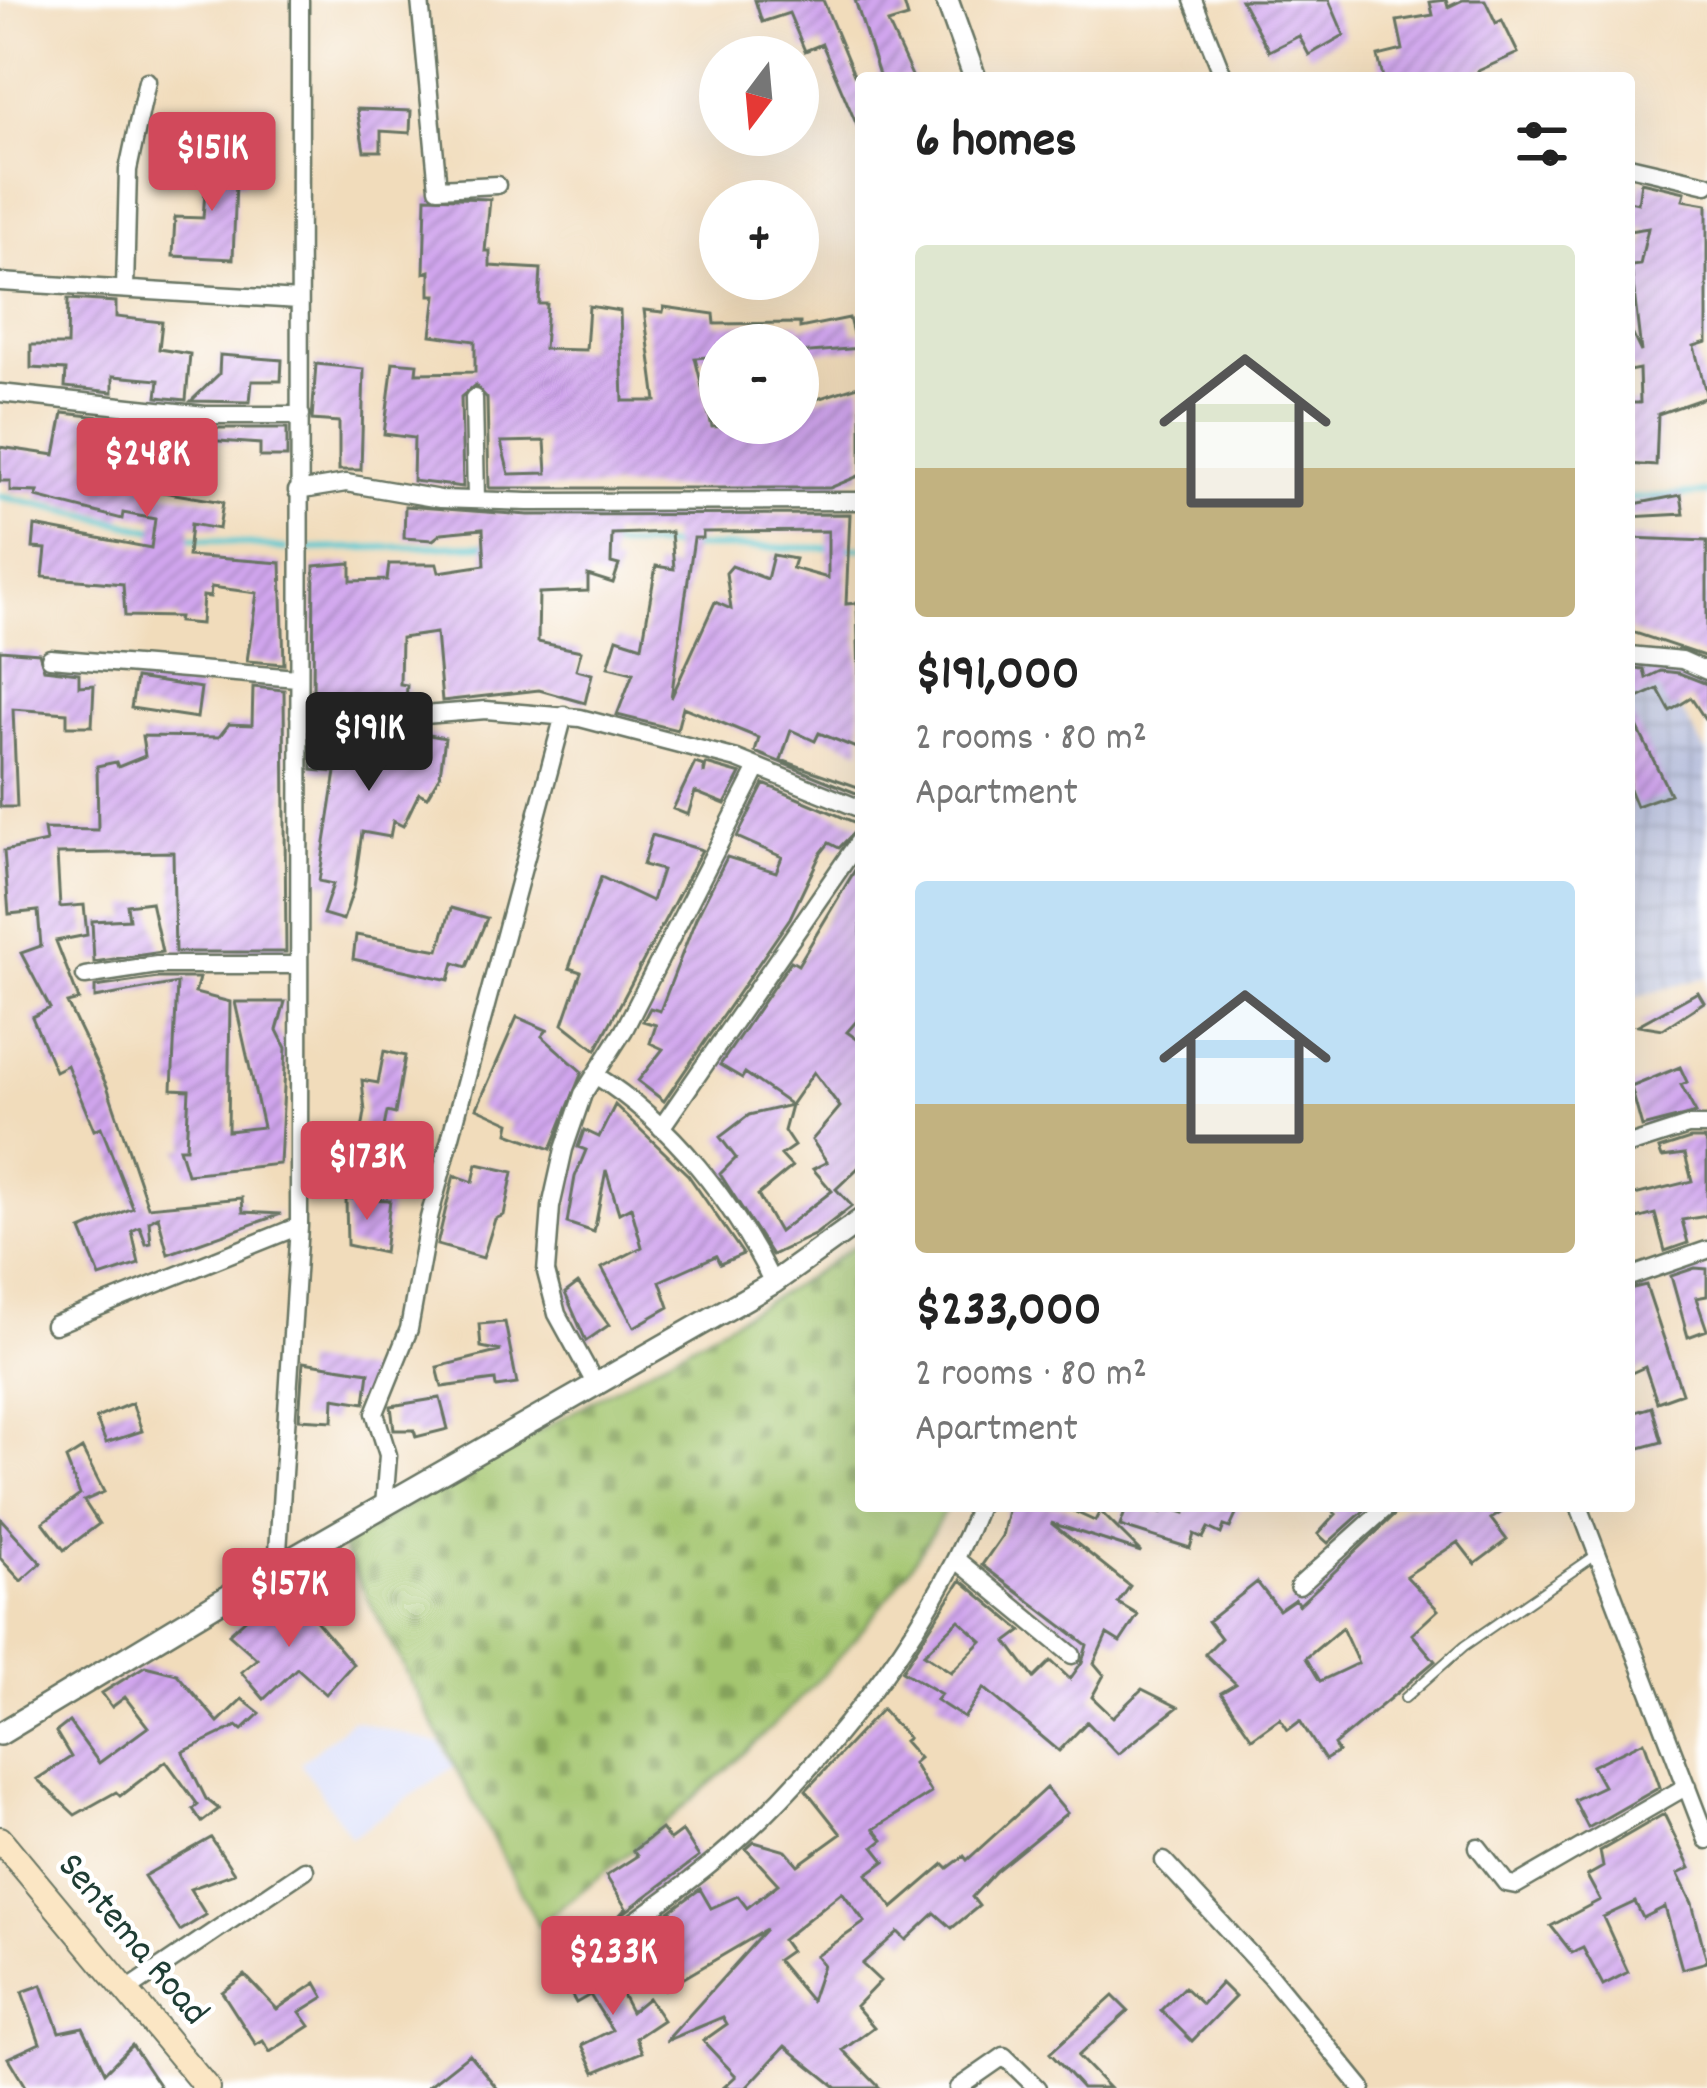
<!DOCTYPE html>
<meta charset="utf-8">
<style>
body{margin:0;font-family:Dekko,sans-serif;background:#f6f6f6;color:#222;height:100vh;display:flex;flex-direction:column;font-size:45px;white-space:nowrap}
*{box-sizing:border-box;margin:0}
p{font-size:39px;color:#767676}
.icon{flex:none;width:66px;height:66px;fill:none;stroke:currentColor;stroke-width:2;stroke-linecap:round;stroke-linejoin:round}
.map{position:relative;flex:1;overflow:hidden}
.sheet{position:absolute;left:855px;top:72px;width:780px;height:1440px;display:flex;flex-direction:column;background:#fff;border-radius:12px;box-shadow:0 12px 48px #0002}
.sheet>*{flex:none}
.needle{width:78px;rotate:196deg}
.tools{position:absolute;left:699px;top:36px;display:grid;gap:24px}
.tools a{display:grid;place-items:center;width:120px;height:120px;border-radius:50%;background:#fff;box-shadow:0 12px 48px #0002;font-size:60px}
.price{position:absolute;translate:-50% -102px;padding:0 27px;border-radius:12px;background:#d1495b;color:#fff;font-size:39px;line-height:78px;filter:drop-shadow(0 3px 6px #0008)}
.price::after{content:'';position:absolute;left:50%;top:72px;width:36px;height:27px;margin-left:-18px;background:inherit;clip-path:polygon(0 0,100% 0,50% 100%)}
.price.current{background:#222;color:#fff}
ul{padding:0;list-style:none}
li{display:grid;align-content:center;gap:24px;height:636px;padding:0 60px}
li span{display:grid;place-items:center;height:372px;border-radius:12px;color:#555}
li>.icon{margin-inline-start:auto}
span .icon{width:216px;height:216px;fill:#fffc;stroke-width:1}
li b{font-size:51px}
h2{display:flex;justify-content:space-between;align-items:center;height:144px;padding:0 60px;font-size:51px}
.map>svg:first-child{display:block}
.built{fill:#d3d9f9}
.industrial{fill:url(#industrial-grid)}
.cemetery{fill:url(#cemetery-stones);stroke:#628252;stroke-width:3}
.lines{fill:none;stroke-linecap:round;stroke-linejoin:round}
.stream{stroke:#5bc8d0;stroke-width:6}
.building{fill:url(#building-hatch);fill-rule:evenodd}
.service-casing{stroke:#687563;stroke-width:12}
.minor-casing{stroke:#687563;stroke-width:21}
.tertiary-casing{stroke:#687563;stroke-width:26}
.secondary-casing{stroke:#687563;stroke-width:28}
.service{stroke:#fff;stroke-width:8}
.minor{stroke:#fff;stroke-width:16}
.tertiary{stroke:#fff;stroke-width:21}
.secondary{stroke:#fbe6c4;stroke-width:24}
.labels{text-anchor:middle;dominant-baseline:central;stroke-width:9;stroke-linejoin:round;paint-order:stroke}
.street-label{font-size:39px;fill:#1f3d34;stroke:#fff}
</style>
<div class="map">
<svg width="1707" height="2088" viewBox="0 0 1707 2088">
<defs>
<pattern id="industrial-grid" width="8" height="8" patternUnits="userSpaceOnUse" patternTransform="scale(3)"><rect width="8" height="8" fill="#bcc3de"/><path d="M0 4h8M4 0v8" fill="none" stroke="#a1a8bf"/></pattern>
<pattern id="cemetery-stones" width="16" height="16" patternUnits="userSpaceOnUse" patternTransform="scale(3)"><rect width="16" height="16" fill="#a4c66f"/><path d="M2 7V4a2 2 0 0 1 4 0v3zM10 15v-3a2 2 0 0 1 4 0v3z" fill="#85a25c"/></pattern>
<pattern id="building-hatch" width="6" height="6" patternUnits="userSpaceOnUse" patternTransform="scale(3)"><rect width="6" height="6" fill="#d1a6ee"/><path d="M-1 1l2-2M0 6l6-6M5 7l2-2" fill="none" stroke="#a988c2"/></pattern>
</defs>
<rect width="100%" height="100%" fill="#fff"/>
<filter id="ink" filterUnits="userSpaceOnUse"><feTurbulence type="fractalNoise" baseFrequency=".00833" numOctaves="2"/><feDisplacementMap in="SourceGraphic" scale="24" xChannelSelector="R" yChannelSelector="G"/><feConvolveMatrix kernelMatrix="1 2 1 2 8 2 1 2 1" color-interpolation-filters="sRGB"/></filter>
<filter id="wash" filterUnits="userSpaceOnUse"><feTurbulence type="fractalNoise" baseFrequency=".004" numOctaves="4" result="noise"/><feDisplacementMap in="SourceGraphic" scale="48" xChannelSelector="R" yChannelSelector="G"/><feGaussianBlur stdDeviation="2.7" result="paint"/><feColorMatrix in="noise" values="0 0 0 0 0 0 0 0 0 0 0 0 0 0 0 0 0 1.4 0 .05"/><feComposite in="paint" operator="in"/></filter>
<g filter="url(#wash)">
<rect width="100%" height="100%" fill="#f1dcbb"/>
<path class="built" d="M 352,1720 L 440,1744 L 453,1767 L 351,1837 L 300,1763 Z"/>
<path class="industrial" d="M 1654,667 L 1707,753 L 1707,977 L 1629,999 L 1629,673 Z"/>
<path class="cemetery" d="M 861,1241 L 861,1506 L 947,1506 C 861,1668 681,1813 538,1925 L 340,1545 L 809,1277 Z"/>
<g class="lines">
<path class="stream" d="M 0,496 L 160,532
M 1629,499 L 1707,493
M 185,537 L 286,549
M 605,546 L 676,546
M 689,547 L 832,548
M 845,548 L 861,548
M 308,549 L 490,545"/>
</g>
<g id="blocks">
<path class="building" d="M 755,0 L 823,0 L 861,92 L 861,135 L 822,44 L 805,51 L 789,13 L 762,22 Z
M 855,0 L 903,0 L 908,17 L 888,23 L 913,78 L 880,78 Z
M 1241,0 L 1329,0 L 1344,35 L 1309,55 L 1299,36 L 1269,51 Z
M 1446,0 L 1448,7 L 1463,0 L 1485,0 L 1496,23 L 1502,20 L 1518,53 L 1478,71 L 1480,78 L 1383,78 L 1378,56 L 1403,50 L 1397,21 L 1433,15 L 1430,2 Z
M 357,109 L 411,111 L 410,133 L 381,131 L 381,151 L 364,151 Z
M 208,153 L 236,156 L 235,166 L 245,166 L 244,183 L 236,182 L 233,259 L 173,256 L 175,217 L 203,218 Z
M 1641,182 L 1685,192 L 1683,200 L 1707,204 L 1707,342 L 1694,346 L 1707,397 L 1658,414 L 1656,466 L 1629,464 L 1629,403 L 1640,403 L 1639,369 L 1629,371 L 1629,327 L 1641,352 L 1631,266 L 1640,265 L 1648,228 L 1629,231 L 1629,201 L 1638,203 Z
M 426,197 L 490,199 L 485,251 L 490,251 L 490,266 L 541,269 L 539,304 L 547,304 L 544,349 L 586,350 L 589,306 L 620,311 L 623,401 L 656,401 L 644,310 L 663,312 L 664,307 L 714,314 L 715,324 L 800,323 L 800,328 L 849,318 L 853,334 L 861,332 L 861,348 L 798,353 L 798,345 L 718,345 L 719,356 L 695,358 L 712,427 L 798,423 L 798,405 L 861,385 L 861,475 L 830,488 L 489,488 L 487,398 L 475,385 L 461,397 L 463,487 L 413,481 L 414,438 L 384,434 L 393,362 L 417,364 L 416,373 L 475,372 L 475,341 L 431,335 L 436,295 L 430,295 L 430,271 L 424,273 ZM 545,441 L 547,473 L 509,474 L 501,442 Z
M 68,299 L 116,302 L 116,317 L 162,322 L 159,349 L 190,354 L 186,400 L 157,397 L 159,380 L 113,376 L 113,392 L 65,387 L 66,370 L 31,368 L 31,345 L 67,345 Z
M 220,355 L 282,360 L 281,381 L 252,381 L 250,402 L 191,401 L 219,374 Z
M 316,364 L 364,369 L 361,470 L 339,470 L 339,422 L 312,420 Z
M 63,413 L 204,428 L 287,428 L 287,457 L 260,457 L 260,444 L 206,440 L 206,449 L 165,448 L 157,491 L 223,502 L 219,529 L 191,524 L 188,556 L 281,563 L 284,664 L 247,661 L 257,593 L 211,587 L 210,597 L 203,596 L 201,624 L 178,622 L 179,617 L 125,616 L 123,584 L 43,577 L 46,549 L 33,548 L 35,526 L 151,548 L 155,519 L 123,513 L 122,519 L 36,497 L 38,492 L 10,491 L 10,481 L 0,481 L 0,447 L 55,455 ZM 90,427 L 124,430 L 119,465 L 87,460 Z
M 1681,495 L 1684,514 L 1629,517 L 1629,505 Z
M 405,506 L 528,515 L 850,514 L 846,604 L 857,603 L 861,750 L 819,733 L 815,741 L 791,730 L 781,760 L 861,788 L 861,795 L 755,752 L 759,738 L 683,707 L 677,730 L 617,715 L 633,673 L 608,667 L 617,638 L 642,646 L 656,566 L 674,569 L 671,532 L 612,534 L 611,563 L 619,565 L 613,583 L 588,575 L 588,591 L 539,593 L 538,642 L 581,651 L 576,670 L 592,674 L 585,703 L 539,690 L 442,701 L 436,633 L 401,638 L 400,684 L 407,685 L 406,704 L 313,698 L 314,566 L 351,563 L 351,581 L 387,580 L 389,564 L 437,564 L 439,572 L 485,565 L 483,529 L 442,533 L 433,540 L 404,538 ZM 828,531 L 828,578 L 792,568 L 795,559 L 773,555 L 767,579 L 732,566 L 726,573 L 731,609 L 715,602 L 671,698 L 694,538 L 703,538 L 703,532 Z
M 1629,538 L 1707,541 L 1707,657 L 1629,631 Z
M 0,650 L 39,653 L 44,669 L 79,673 L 79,686 L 94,685 L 92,726 L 67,726 L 67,713 L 13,709 L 17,807 L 0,807 Z
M 1629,668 L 1644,669 L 1646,678 L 1661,671 L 1679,673 L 1707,684 L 1707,722 L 1691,698 L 1670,711 L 1658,689 L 1629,702 Z
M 136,678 L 201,688 L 197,718 L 131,708 Z
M 253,687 L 284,690 L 286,952 L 175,952 L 173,852 L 57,854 L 60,907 L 84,905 L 87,935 L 56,941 L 79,1000 L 67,1003 L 107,1086 L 148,1207 L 242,1198 L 243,1212 L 281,1214 L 168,1254 L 158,1216 L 149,1221 L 151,1243 L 146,1244 L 140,1227 L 132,1231 L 139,1264 L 100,1277 L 81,1230 L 133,1208 L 101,1127 L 94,1130 L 67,1065 L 55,1071 L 32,1017 L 50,1008 L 21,953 L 41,946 L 38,911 L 9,914 L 4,851 L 46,842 L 44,829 L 98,830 L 97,766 L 116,762 L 118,767 L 145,756 L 142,736 L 219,737 L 229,724 L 252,725 Z
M 1629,710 L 1670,794 L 1636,806 L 1629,789 Z
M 312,729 L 403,730 L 445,738 L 440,775 L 427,797 L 419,793 L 403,826 L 393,821 L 390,837 L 362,832 L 354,888 L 343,920 L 323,914 L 333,884 L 319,881 L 336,772 L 312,770 Z
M 695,763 L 704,766 L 704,774 L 706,764 L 741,774 L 725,804 L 695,792 L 688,815 L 673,809 Z
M 764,784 L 861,825 L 839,848 L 829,843 L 821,853 L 790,918 L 664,1101 L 638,1081 L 663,1049 L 650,1043 L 656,1025 L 643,1021 L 650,1008 L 660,1011 L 696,918 L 727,857 L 776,872 L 782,857 L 737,837 Z
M 652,835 L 702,850 L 596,1050 L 563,1024 L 581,972 L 569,968 L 601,877 L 652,901 L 662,870 L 643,865 Z
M 861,860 L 861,1016 L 847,1032 L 861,1042 L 861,1165 L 836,1189 L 852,1206 L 816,1234 L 772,1255 L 720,1174 L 736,1158 L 720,1137 L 749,1115 L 791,1105 L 745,1073 L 742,1078 L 720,1065 L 791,961 L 798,965 ZM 814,1072 L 840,1107 L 812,1140 L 827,1162 L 813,1169 L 832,1191 L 779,1232 L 758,1195 L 792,1167 L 781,1155 L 794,1146 L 784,1131 L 791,1105 Z
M 151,902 L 162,952 L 94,962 L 92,921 L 129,919 L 127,905 Z
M 451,908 L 487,918 L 467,967 L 454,963 L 449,980 L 353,959 L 356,935 L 439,950 Z
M 158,978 L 199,978 L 195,993 L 230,1002 L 228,1131 L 263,1127 L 235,1002 L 285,1002 L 277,1030 L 286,1048 L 280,1164 L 187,1174 L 179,1148 L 186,1148 L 189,1090 L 172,1089 L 177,983 L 95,998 L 95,987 Z
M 1698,992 L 1704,1002 L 1663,1029 L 1638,1025 Z
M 517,1017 L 547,1030 L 542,1036 L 582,1072 L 551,1149 L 508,1133 L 510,1123 L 477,1108 Z
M 384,1051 L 405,1056 L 395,1114 L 387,1112 L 379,1153 L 359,1148 L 365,1112 L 362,1080 L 378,1083 Z
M 1680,1067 L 1687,1082 L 1681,1085 L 1696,1113 L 1642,1127 L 1631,1087 Z
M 615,1105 L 688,1175 L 743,1254 L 720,1264 L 716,1256 L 660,1281 L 669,1307 L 634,1327 L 602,1268 L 642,1247 L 631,1207 L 619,1213 L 606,1170 L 594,1232 L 567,1223 L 575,1177 L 586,1150 L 578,1147 L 584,1130 L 599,1137 Z
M 1690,1139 L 1705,1139 L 1707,1145 L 1707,1216 L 1682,1220 L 1688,1243 L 1665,1251 L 1655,1214 L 1637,1219 L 1630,1196 L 1692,1181 L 1685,1154 L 1662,1157 L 1659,1149 Z
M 477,1164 L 513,1172 L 504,1215 L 495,1219 L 483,1258 L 437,1245 L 454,1175 L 473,1182 Z
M 346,1198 L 390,1200 L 384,1253 L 347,1245 Z
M 1695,1268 L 1707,1269 L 1707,1296 L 1696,1298 L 1707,1330 L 1688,1337 L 1671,1276 Z
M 578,1283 L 609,1325 L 586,1341 L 565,1293 Z
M 1646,1285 L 1682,1393 L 1657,1402 L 1645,1367 L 1629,1374 L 1629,1289 Z
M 505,1322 L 517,1384 L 496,1387 L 495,1380 L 442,1387 L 437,1367 L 501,1351 L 481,1347 L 479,1324 Z
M 303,1362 L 369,1372 L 365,1403 L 334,1398 L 333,1421 L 299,1419 Z
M 440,1398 L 448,1429 L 416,1437 L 414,1430 L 394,1430 L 391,1406 Z
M 132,1403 L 142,1431 L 106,1443 L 96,1418 Z
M 1652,1407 L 1662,1442 L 1629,1451 L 1629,1414 Z
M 82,1449 L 104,1492 L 84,1501 L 99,1524 L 64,1550 L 43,1522 L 80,1495 L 66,1459 Z
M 1009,1506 L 1062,1506 L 1095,1521 L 1100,1511 L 1141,1552 L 1051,1523 L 1130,1586 L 1118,1603 L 1138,1615 L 1120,1642 L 1107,1634 L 1094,1663 L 1104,1675 L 1092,1697 L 1113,1717 L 1142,1689 L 1178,1707 L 1118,1754 L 1087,1722 L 1059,1751 L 984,1688 L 964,1718 L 936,1700 L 941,1694 L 902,1671 L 961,1580 L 1022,1631 L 1007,1642 L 1034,1678 L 1051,1661 L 1070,1679 L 1082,1662 L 1087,1645 L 982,1565 L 1002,1536 ZM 959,1620 L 982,1641 L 951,1672 L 924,1654 Z
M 1127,1506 L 1161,1513 L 1164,1506 L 1185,1513 L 1186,1506 L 1240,1506 L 1230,1528 L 1224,1526 L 1221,1534 L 1208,1528 L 1203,1538 L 1194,1534 L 1190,1548 L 1120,1526 Z
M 1327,1506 L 1367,1506 L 1368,1507 L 1328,1543 L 1318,1534 L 1336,1514 Z
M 1404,1506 L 1512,1506 L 1491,1519 L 1507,1540 L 1475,1564 L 1458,1542 L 1406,1576 L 1438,1610 L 1412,1634 L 1435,1661 L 1334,1745 L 1338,1752 L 1325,1760 L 1300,1721 L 1288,1730 L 1280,1718 L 1252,1738 L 1221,1693 L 1236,1684 L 1205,1654 L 1221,1638 L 1208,1621 L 1257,1582 L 1279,1610 L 1295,1599 L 1299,1605 ZM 1342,1628 L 1358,1663 L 1320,1681 L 1306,1658 Z
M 0,1518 L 41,1563 L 21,1581 L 0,1558 Z
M 326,1558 L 350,1592 L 339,1601 L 322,1581 L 312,1588 L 302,1572 Z
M 274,1599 L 293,1621 L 307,1610 L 353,1664 L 326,1694 L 297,1668 L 264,1699 L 241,1672 L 257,1659 L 229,1634 L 258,1608 L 263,1613 Z
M 145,1666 L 177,1674 L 218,1722 L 242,1699 L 260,1713 L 242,1730 L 237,1726 L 183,1752 L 206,1799 L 219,1809 L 202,1822 L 193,1809 L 198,1805 L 166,1761 L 120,1796 L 116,1792 L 75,1815 L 37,1779 L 71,1757 L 56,1732 L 69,1722 L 99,1763 L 148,1727 L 125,1697 L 112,1707 L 102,1693 Z
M 882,1709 L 908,1738 L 904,1741 L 919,1758 L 913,1763 L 931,1793 L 874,1829 L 883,1840 L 874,1847 L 885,1861 L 867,1874 L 893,1908 L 944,1864 L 948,1868 L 964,1856 L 967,1860 L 1046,1788 L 1067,1813 L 996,1871 L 972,1897 L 979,1906 L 952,1928 L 935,1913 L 906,1940 L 898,1932 L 862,1964 L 880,1981 L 856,2006 L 874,2027 L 843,2050 L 880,2088 L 837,2088 L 785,2046 L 746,2088 L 723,2088 L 736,2076 L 703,2041 L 727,2024 L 723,2017 L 666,2041 L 766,1930 L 665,1989 L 655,1975 L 664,1970 L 652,1941 L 639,1949 L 632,1939 L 700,1889 L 711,1908 L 738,1896 L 747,1908 L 778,1884 L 746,1849 L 754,1842 L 786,1851 L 798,1865 L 841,1834 L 806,1790 ZM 842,1892 L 865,1922 L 816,1956 L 823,1965 L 811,2001 L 777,1960 L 790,1951 L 782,1940 Z
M 1644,1741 L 1660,1787 L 1588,1828 L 1574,1800 L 1603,1786 L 1592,1766 Z
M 1664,1814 L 1690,1868 L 1678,1874 L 1692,1903 L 1707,1962 L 1682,1969 L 1665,1907 L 1643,1918 L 1635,1902 L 1603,1917 L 1628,1972 L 1603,1985 L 1583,1948 L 1572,1953 L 1551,1926 L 1600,1900 L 1587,1876 L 1603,1867 L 1600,1851 Z
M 661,1829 L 670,1840 L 682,1831 L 699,1857 L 617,1918 L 626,1908 L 606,1876 L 637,1856 L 633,1851 Z
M 211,1838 L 234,1873 L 190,1889 L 206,1915 L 180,1931 L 144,1876 Z
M 605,1962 L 631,2012 L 648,1998 L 663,2020 L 636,2038 L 642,2052 L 595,2072 L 582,2045 L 612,2030 L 590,1995 L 576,2003 L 566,1985 Z
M 245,1975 L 277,2009 L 316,1983 L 324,1997 L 300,2012 L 310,2026 L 270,2052 L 263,2041 L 256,2045 L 222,1992 Z
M 1221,1983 L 1235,1997 L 1192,2041 L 1161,2010 L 1184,1987 L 1202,2004 Z
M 42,1985 L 59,2032 L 83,2027 L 105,2072 L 132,2045 L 161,2088 L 26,2088 L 8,2058 L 40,2043 L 22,1992 Z
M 1113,1996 L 1128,2011 L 1078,2056 L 1109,2088 L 1082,2088 L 1050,2053 Z
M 469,2054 L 497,2088 L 426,2088 Z"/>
</g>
</g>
<g filter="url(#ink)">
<use href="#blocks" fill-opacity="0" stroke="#687563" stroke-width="3"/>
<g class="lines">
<defs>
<path id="service" d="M 1405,1698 L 1464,1646 L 1596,1555"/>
<path id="minor" d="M 420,0 L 438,188 L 497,185
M 1193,0 L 1224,78
M 1629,166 L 1707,184
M 0,282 L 299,300
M 125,289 L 128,170 L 147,81
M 0,393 L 205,415 L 301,415
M 474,398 L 476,499
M 297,491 L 346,483 L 440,499 L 528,502 L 861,501
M 1629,655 L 1682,660 L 1707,671
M 50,658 L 297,678
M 299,716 L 387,718 L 486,710 L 580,718 L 737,759 L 861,809
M 85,976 L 157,965 L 299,965
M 595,1075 C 672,1123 733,1202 773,1283
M 661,1128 L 861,838
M 1629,1145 L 1688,1126 L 1707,1126
M 1629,1277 L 1707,1250
M 54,1325 L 299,1226
M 596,1385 L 557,1314 L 546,1272 L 551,1207 L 564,1149 L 583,1094 L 624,1030 L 758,768
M 384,1506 L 388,1455 L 375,1413 L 409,1329 L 429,1218 L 564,715
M 1579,1506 L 1707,1840
M 958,1561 L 1072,1655
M 277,1567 L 299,1226 L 300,0
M 1299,1586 L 1388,1506
M 1478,1847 L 1506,1883 L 1516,1885 L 1687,1786
M 1164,1861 L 1271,1977 L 1362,2088
M 574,1969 C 618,1930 668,1900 712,1863 C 815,1776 931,1631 979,1506
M 126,1991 L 305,1870
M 958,2088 L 1004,2056 L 1037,2088"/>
<path id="tertiary" d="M 947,0 L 975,78
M 0,1734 L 277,1567 L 773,1283 L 861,1220"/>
<path id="secondary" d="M 0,1839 L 207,2088"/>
</defs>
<use href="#service" class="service-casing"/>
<use href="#minor" class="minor-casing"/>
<use href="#tertiary" class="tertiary-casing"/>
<use href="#secondary" class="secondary-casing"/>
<use href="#service" class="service"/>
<use href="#minor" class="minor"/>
<use href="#tertiary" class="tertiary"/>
<use href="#secondary" class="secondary"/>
</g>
</g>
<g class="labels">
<g class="street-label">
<text transform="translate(131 1941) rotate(50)">Sentema Road</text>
</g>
</g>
</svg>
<div class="tools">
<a><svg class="needle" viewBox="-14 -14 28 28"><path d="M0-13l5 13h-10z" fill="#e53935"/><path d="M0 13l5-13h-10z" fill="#767676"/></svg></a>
<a>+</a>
<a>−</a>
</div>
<b class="price" style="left:212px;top:214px">$151K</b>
<b class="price" style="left:147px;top:520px">$248K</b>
<b class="price current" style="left:369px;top:794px">$191K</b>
<b class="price" style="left:367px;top:1223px">$173K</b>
<b class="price" style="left:289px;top:1650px">$157K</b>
<b class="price" style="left:613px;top:2018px">$233K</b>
<section class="sheet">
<h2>6 homes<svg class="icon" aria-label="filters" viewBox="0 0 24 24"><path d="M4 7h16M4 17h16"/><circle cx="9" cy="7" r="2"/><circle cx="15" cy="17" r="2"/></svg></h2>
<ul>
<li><span style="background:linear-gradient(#dfe7d0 60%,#c2b280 0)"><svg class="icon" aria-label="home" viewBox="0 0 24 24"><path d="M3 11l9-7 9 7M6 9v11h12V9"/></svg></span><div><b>$191,000</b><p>2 rooms · 80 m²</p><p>Apartment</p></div></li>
<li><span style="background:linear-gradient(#bfe0f5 60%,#c2b280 0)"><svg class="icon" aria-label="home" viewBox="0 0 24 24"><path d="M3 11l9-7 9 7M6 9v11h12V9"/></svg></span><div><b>$233,000</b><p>2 rooms · 80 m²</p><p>Apartment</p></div></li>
</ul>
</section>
</div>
